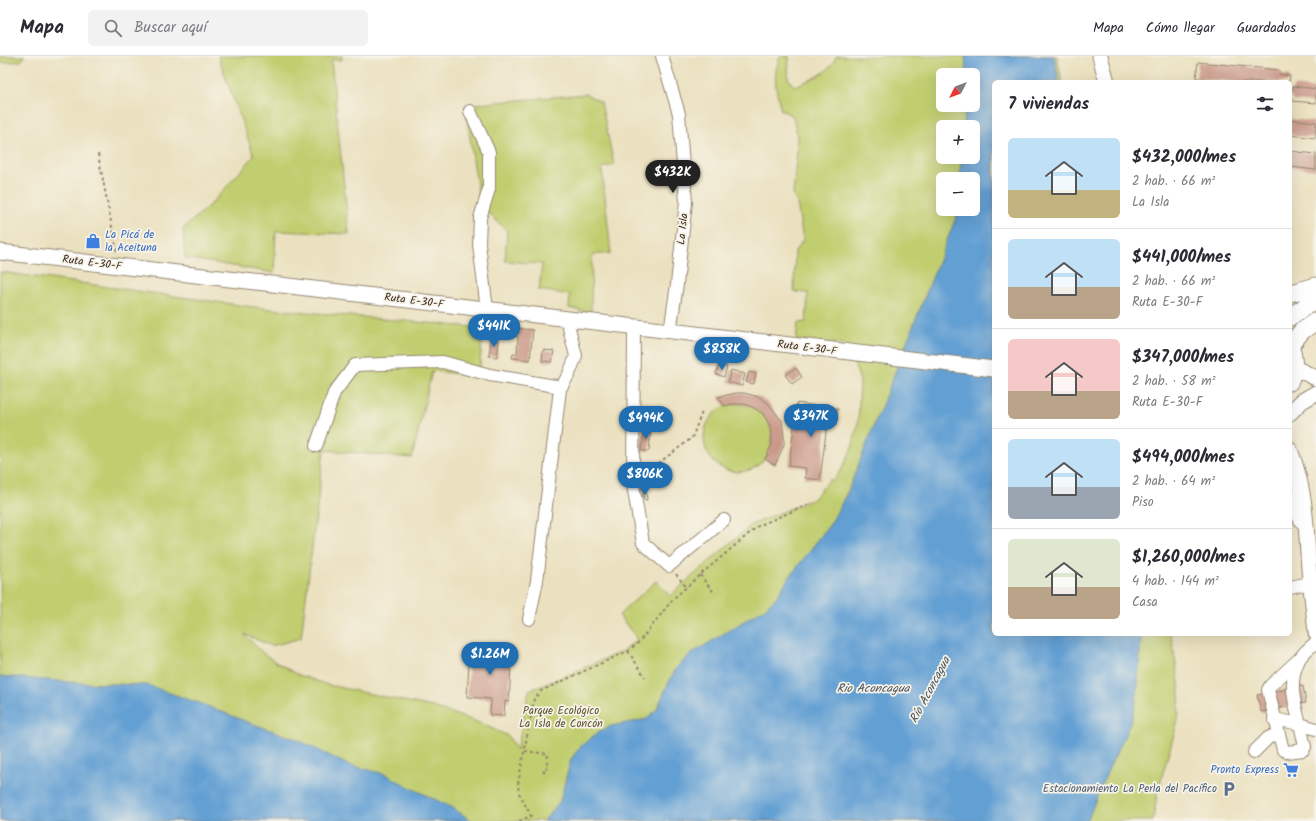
<!DOCTYPE html>
<html lang="es">
<meta charset="utf-8">
<style>
body{margin:0;font-family:Kalam,sans-serif;background:#f2f2f3;color:#2b2b33;height:100vh;display:flex;flex-direction:column;font-size:15px;white-space:nowrap}
*{box-sizing:border-box;margin:0}
p{font-size:13px;color:#7c7c81}
.icon{flex:none;width:22px;height:22px;fill:none;stroke:currentColor;stroke-width:2;stroke-linecap:round;stroke-linejoin:round}
.map{position:relative;flex:1;overflow:hidden}
.panel{position:absolute;left:992px;top:24px;width:300px;height:556px;display:flex;flex-direction:column;background:#fff;border-radius:6px;box-shadow:0 4px 16px #0002}
.panel>*{flex:none}
.needle{width:26px;rotate:228deg}
.tools{position:absolute;left:936px;top:12px;display:grid;gap:8px}
.tools a{display:grid;place-items:center;width:44px;height:44px;border-radius:6px;background:#fff;box-shadow:0 4px 16px #0002;font-size:20px}
.price{position:absolute;translate:-50% -34px;padding:0 9px;border-radius:14px;background:#1f6fb2;color:#fff;font-size:13px;line-height:26px;filter:drop-shadow(0 1px 2px #0008)}
.price::after{content:'';position:absolute;left:50%;top:24px;width:12px;height:9px;margin-left:-6px;background:inherit;clip-path:polygon(0 0,100% 0,50% 100%)}
.price.selected{background:#222;color:#fff}
ul{padding:0;list-style:none}
li{display:flex;align-items:center;gap:12px;height:100px;padding:0 16px}
li+li{border-top:1px solid #e1e1e2}
li span{display:grid;place-items:center;flex:none;width:112px;height:80px;border-radius:6px;color:#555}
li>.icon{margin-inline-start:auto}
span .icon{width:48px;height:48px;fill:#fffc;stroke-width:1}
li b{font-size:17px}
h2{display:flex;justify-content:space-between;align-items:center;height:48px;padding:0 16px;font-size:17px}
header{display:flex;align-items:center;gap:24px;box-sizing:border-box;height:56px;padding:0 20px;background:#fff;border-bottom:1px solid #e1e1e2}
header strong{font-size:19px}
nav{display:flex;gap:22px;margin-inline-start:auto;font-size:14px}
.search{width:280px;height:36px;background:#f2f2f3;display:flex;align-items:center;gap:10px;box-sizing:border-box;padding:0 14px;border-radius:6px;color:#7c7c81;font-size:15px}
.map>svg:first-child{display:block}
.green{fill:#c1ce70;stroke:#7e7c47;fill-rule:evenodd}
.water{fill:#629fd3;stroke:#4e6478}
.building{fill:#ca9989}
.lines{fill:none;stroke-linecap:round;stroke-linejoin:round}
.minor-casing{stroke:#93866f;stroke-width:14}
.major-casing{stroke:#93866f;stroke-width:17}
.highway-casing{stroke:#93866f;stroke-width:19}
.path{stroke:#93866f;stroke-width:2;stroke-dasharray:3 3;stroke-linecap:butt}
.minor{stroke:#fff;stroke-width:12}
.major{stroke:#fff;stroke-width:15}
.highway{stroke:#fff;stroke-width:17}
.labels{text-anchor:middle;dominant-baseline:central;stroke-width:3.5;stroke-linejoin:round;paint-order:stroke}
.street-label{font-size:11px;fill:#3b2a1e;stroke:#f7f3e8}
.shop-label{font-size:11px;fill:#366cbe;stroke:#f7f3e8;text-anchor:start}
.park-label{font-size:11px;fill:#5c5332;stroke:#f7f3e8}
.service-label{font-size:11px;fill:#4e5e75;stroke:#f7f3e8;text-anchor:end}
.water-label{font-size:12px;font-style:italic;fill:#49535d;stroke:#f7f3e8}
</style>
<header>
<strong>Mapa</strong>
<div class="search"><svg class="icon" aria-label="search" viewBox="0 0 24 24"><circle cx="10" cy="10" r="6"/><path d="M15 15l6 6"/></svg>Buscar aquí</div>
<nav><a>Mapa</a><a>Cómo llegar</a><a>Guardados</a></nav>
</header>
<div class="map">
<svg width="1316" height="765" viewBox="0 0 1316 765">
<rect width="100%" height="100%" fill="#f7f3e8"/>
<filter id="ink" filterUnits="userSpaceOnUse"><feTurbulence type="fractalNoise" baseFrequency=".025" numOctaves="2"/><feDisplacementMap in="SourceGraphic" scale="8" xChannelSelector="R" yChannelSelector="G"/><feConvolveMatrix kernelMatrix="1 2 1 2 8 2 1 2 1" color-interpolation-filters="sRGB"/></filter>
<filter id="wash" filterUnits="userSpaceOnUse"><feTurbulence type="fractalNoise" baseFrequency=".012" numOctaves="4" result="noise"/><feDisplacementMap in="SourceGraphic" scale="16" xChannelSelector="R" yChannelSelector="G"/><feGaussianBlur stdDeviation="0.9" result="paint"/><feColorMatrix in="noise" values="0 0 0 0 0 0 0 0 0 0 0 0 0 0 0 0 0 1.4 0 .05"/><feComposite in="paint" operator="in"/></filter>
<g filter="url(#wash)">
<rect width="100%" height="100%" fill="#ebe1c0"/>
<path class="green" d="M 0,0 L 25,0 L 21,5 L 0,7 Z
M 218,0 L 342,0 L 342,4 L 331,4 L 349,178 L 276,175 L 274,217 L 185,202 L 183,173 L 214,145 L 254,100 Z
M 780,0 L 789,0 L 788,23 L 794,30 C 808,25 832,17 836,0 L 1057,0 L 1062,26 L 994,26 L 994,578 L 1171,578 L 1180,633 L 1178,664 L 1157,738 L 1153,765 L 0,765 L 0,216 L 261,252 L 483,272 L 479,320 L 432,315 L 412,402 L 324,394 L 301,582 L 271,590 L 244,578 L 263,597 L 274,605 L 299,619 L 328,629 L 433,651 L 480,667 L 508,680 L 517,694 L 529,634 L 541,630 L 623,595 L 637,583 L 619,559 L 656,525 L 670,540 L 688,524 L 751,469 L 813,443 L 830,423 L 833,425 L 842,413 L 852,392 L 858,368 L 860,325 L 855,310 L 843,289 L 796,284 L 798,267 L 806,266 L 808,237 L 794,236 L 795,195 L 803,184 L 797,147 L 793,139 L 797,93 L 797,79 L 793,60 L 781,54 C 776,33 772,21 780,0 ZM 943,19 L 973,19 L 973,49 L 943,49 ZM 943,71 L 973,71 L 973,101 L 943,101 ZM 943,123 L 973,123 L 973,153 L 943,153 Z
M 586,38 L 601,46 L 614,109 L 602,112 L 611,197 L 592,199 L 591,257 L 569,252 L 570,239 L 539,234 L 542,208 L 505,205 L 507,174 L 480,150 L 465,49 Z
M704 382a34 34 0 1 1 68 0a34 34 0 1 1-68 0Z"/>
<path class="water" d="M 965,0 L 1054,0 L 1059,26 L 994,26 L 994,578 L 1142,578 C 1138,603 1140,630 1134,654 C 1128,677 1115,698 1106,719 C 1099,734 1094,750 1087,765 L 543,765 L 551,757 L 560,745 L 571,703 L 580,691 L 597,677 L 611,670 L 647,663 L 657,653 L 669,626 L 677,611 L 691,598 L 765,552 L 777,540 L 788,523 L 831,467 L 848,435 L 957,159 L 957,153 L 973,153 L 973,123 L 960,123 L 961,101 L 973,101 L 973,71 L 963,71 L 965,49 L 973,49 L 973,19 L 967,19 Z
M 0,620 L 81,627 L 147,629 L 210,651 L 250,667 L 296,683 L 348,709 L 385,718 L 411,732 L 453,752 L 472,765 L 0,765 Z"/>
<g id="blocks">
<path class="building" d="M 1198,6 L 1279,14 L 1279,18 L 1290,20 L 1289,26 L 1236,26 L 1196,22 Z
M 1293,30 L 1316,33 L 1316,47 L 1292,45 L 1292,42 L 1290,42 L 1290,33 L 1293,34 Z
M 1290,63 L 1316,66 L 1316,82 L 1290,79 Z
M 1290,95 L 1316,98 L 1316,114 L 1290,111 Z
M 513,272 L 533,274 L 530,304 L 512,302 L 513,298 L 517,298 L 518,281 L 512,280 Z
M 491,284 L 499,285 L 497,301 L 489,300 Z
M 543,294 L 554,295 L 552,306 L 542,305 Z
M 719,309 L 727,311 L 724,321 L 716,318 Z
M 796,312 L 802,321 L 792,328 L 785,319 Z
M 731,314 L 745,318 L 742,330 L 728,326 Z
M 749,316 L 756,318 L 754,328 L 746,326 Z
M 736,337 L 744,337 L 759,341 L 768,347 L 782,365 L 784,380 L 784,389 L 775,409 L 765,403 L 772,388 L 772,379 L 770,370 L 763,358 L 754,352 L 745,348 L 733,348 L 725,350 L 718,341 Z
M 797,347 L 838,353 L 836,369 L 827,368 L 820,424 L 805,422 L 806,412 L 789,410 Z
M 644,372 L 651,373 L 649,395 L 641,395 Z
M 645,424 L 646,433 L 642,434 L 641,425 Z
M 643,435 L 646,435 L 647,444 L 644,444 Z
M 470,589 L 512,591 L 509,646 L 505,645 L 504,660 L 490,659 L 491,643 L 467,641 Z
M 1303,630 L 1306,647 L 1261,656 L 1257,639 Z"/>
</g>
</g>
<g filter="url(#ink)">
<use href="#blocks" fill-opacity="0" stroke="#93866f" stroke-width="1"/>
<g class="lines">
<defs>
<path id="minor" d="M 662,0 L 679,58 L 686,146 L 677,228 L 670,276
M 470,55 L 489,96 L 489,133 L 480,162 L 479,188 L 487,254
M 634,272 L 633,429 L 643,487 L 669,510 L 724,464
M 316,390 L 334,337 L 355,309 L 443,306 L 490,319 L 561,331
M 1290,531 L 1310,527
M 529,563 L 537,525 L 560,333 L 569,318 L 576,300 L 567,264
M 1316,586 C 1311,591 1302,597 1299,604 C 1288,625 1294,646 1300,668 L 1316,673
M 1274,663 L 1300,668 L 1305,691 L 1303,694 L 1287,696 L 1283,694 L 1268,634 L 1270,630 L 1299,603
M 1254,696 L 1268,682 L 1278,677"/>
<path id="major" d="M 1100,0 L 1107,26
M 0,196 L 994,313
M 1290,285 C 1295,300 1297,312 1290,327
M 1295,312 L 1316,322
M 1290,357 L 1302,345 L 1316,337
M 1290,394 C 1306,435 1306,470 1309,513 C 1311,534 1314,556 1316,577
M 1290,441 L 1302,465"/>
<path id="highway" d="M 1290,237 L 1299,235 L 1316,230
M 1290,261 L 1316,243
M 1291,288 L 1302,275 L 1316,265"/>
</defs>
<use href="#minor" class="minor-casing"/>
<use href="#major" class="major-casing"/>
<use href="#highway" class="highway-casing"/>
<path class="path" d="M 98,98 L 117,197
M 644,418 L 692,382 L 702,356
M 676,518 L 686,531
M 700,519 L 715,538
M 628,595 L 645,621
M 525,695 L 548,698 L 546,716 L 542,715
M 519,765 L 531,760 L 519,737 L 518,728 L 534,643 L 541,635 L 628,595 L 639,586 L 673,543 L 700,519 L 758,470 L 812,447"/>
<use href="#minor" class="minor"/>
<use href="#major" class="major"/>
<use href="#highway" class="highway"/>
</g>
</g>
<defs>
<symbol id="shop-bare" viewBox="-9 -9 18 18"><path d="M-5-2.5h2.3a2.7 3.5 0 0 1 5.4 0H5L5.5 6h-11ZM-1.5-2.5h3a1.5 2.3 0 0 0-3 0Z" fill="#3f7fe0" stroke="#f7f3e8" stroke-width="2.5" paint-order="stroke"/></symbol>
<symbol id="supermarket-bare" viewBox="-9 -9 18 18"><path d="M-6-5.5h2.5l.6 2H6L4.5 2H-2.5L-4.4-4H-6ZM-1.5 3.2a1.3 1.3 0 1 0 .1 0ZM3 3.2a1.3 1.3 0 1 0 .1 0Z" fill="#3f7fe0" stroke="#f7f3e8" stroke-width="2.5" paint-order="stroke"/></symbol>
<symbol id="parking-bare" viewBox="-9 -9 18 18"><path d="M-3.5-5.5H1a3.5 3.5 0 0 1 0 7H-1V5.5H-3.5ZM-1-3.4V-.6H.8a1.4 1.4 0 0 0 0-2.8Z" fill="#5c6f8a" stroke="#f7f3e8" stroke-width="2.5" paint-order="stroke"/></symbol>
</defs>
<g fill-rule="evenodd">
<use href="#shop-bare" x="82" y="174" width="22" height="22"/>
<use href="#supermarket-bare" x="1280" y="703" width="22" height="22"/>
<use href="#parking-bare" x="1218" y="722" width="22" height="22"/>
</g>
<g class="labels">
<g class="street-label">
<text transform="translate(683 173) rotate(-84)">La Isla</text>
<text transform="translate(92 207) rotate(7)">Ruta E-30-F</text>
<text transform="translate(414 245) rotate(7)">Ruta E-30-F</text>
<text transform="translate(807 292) rotate(7)">Ruta E-30-F</text>
</g>
<g class="shop-label">
<text x="105" y="179">La Picá de<tspan x="105" dy="13">la Aceituna</tspan></text>
<text x="1279" y="714" text-anchor="end">Pronto Express</text>
</g>
<g class="park-label">
<text x="561" y="655">Parque Ecológico<tspan x="561" dy="13">La Isla de Concón</tspan></text>
</g>
<g class="service-label">
<text x="1217" y="733">Estacionamiento La Perla del Pacífico</text>
</g>
<g class="water-label">
<text x="873" y="632">Rio Aconcagua</text>
<text transform="translate(930 634) rotate(-62)">Río Aconcagua</text>
</g>
</g>
</svg>
<div class="tools">
<a><svg class="needle" viewBox="-14 -14 28 28"><path d="M0-13l5 13h-10z" fill="#e53935"/><path d="M0 13l5-13h-10z" fill="#7c7c81"/></svg></a>
<a>+</a>
<a>−</a>
</div>
<b class="price selected" style="left:673px;top:138px">$432K</b>
<b class="price" style="left:494px;top:292px">$441K</b>
<b class="price" style="left:722px;top:315px">$858K</b>
<b class="price" style="left:811px;top:382px">$347K</b>
<b class="price" style="left:646px;top:384px">$494K</b>
<b class="price" style="left:645px;top:440px">$806K</b>
<b class="price" style="left:490px;top:620px">$1.26M</b>
<section class="panel">
<h2>7 viviendas<svg class="icon" aria-label="filters" viewBox="0 0 24 24"><path d="M4 7h16M4 17h16"/><circle cx="9" cy="7" r="2"/><circle cx="15" cy="17" r="2"/></svg></h2>
<ul>
<li><span style="background:linear-gradient(#bfe0f5 65%,#c2b280 0)"><svg class="icon" aria-label="home" viewBox="0 0 24 24"><path d="M3 11l9-7 9 7M6 9v11h12V9"/></svg></span><div><b>$432,000/mes</b><p>2 hab. · 66 m²</p><p>La Isla</p></div></li>
<li><span style="background:linear-gradient(#bfe0f5 60%,#b9a48a 0)"><svg class="icon" aria-label="home" viewBox="0 0 24 24"><path d="M3 11l9-7 9 7M6 9v11h12V9"/></svg></span><div><b>$441,000/mes</b><p>2 hab. · 66 m²</p><p>Ruta E-30-F</p></div></li>
<li><span style="background:linear-gradient(#f6c9c9 65%,#b9a48a 0)"><svg class="icon" aria-label="home" viewBox="0 0 24 24"><path d="M3 11l9-7 9 7M6 9v11h12V9"/></svg></span><div><b>$347,000/mes</b><p>2 hab. · 58 m²</p><p>Ruta E-30-F</p></div></li>
<li><span style="background:linear-gradient(#bfe0f5 60%,#9aa5b1 0)"><svg class="icon" aria-label="home" viewBox="0 0 24 24"><path d="M3 11l9-7 9 7M6 9v11h12V9"/></svg></span><div><b>$494,000/mes</b><p>2 hab. · 64 m²</p><p>Piso</p></div></li>
<li><span style="background:linear-gradient(#dfe7d0 60%,#b9a48a 0)"><svg class="icon" aria-label="home" viewBox="0 0 24 24"><path d="M3 11l9-7 9 7M6 9v11h12V9"/></svg></span><div><b>$1,260,000/mes</b><p>4 hab. · 144 m²</p><p>Casa</p></div></li>
</ul>
</section>
</div>
